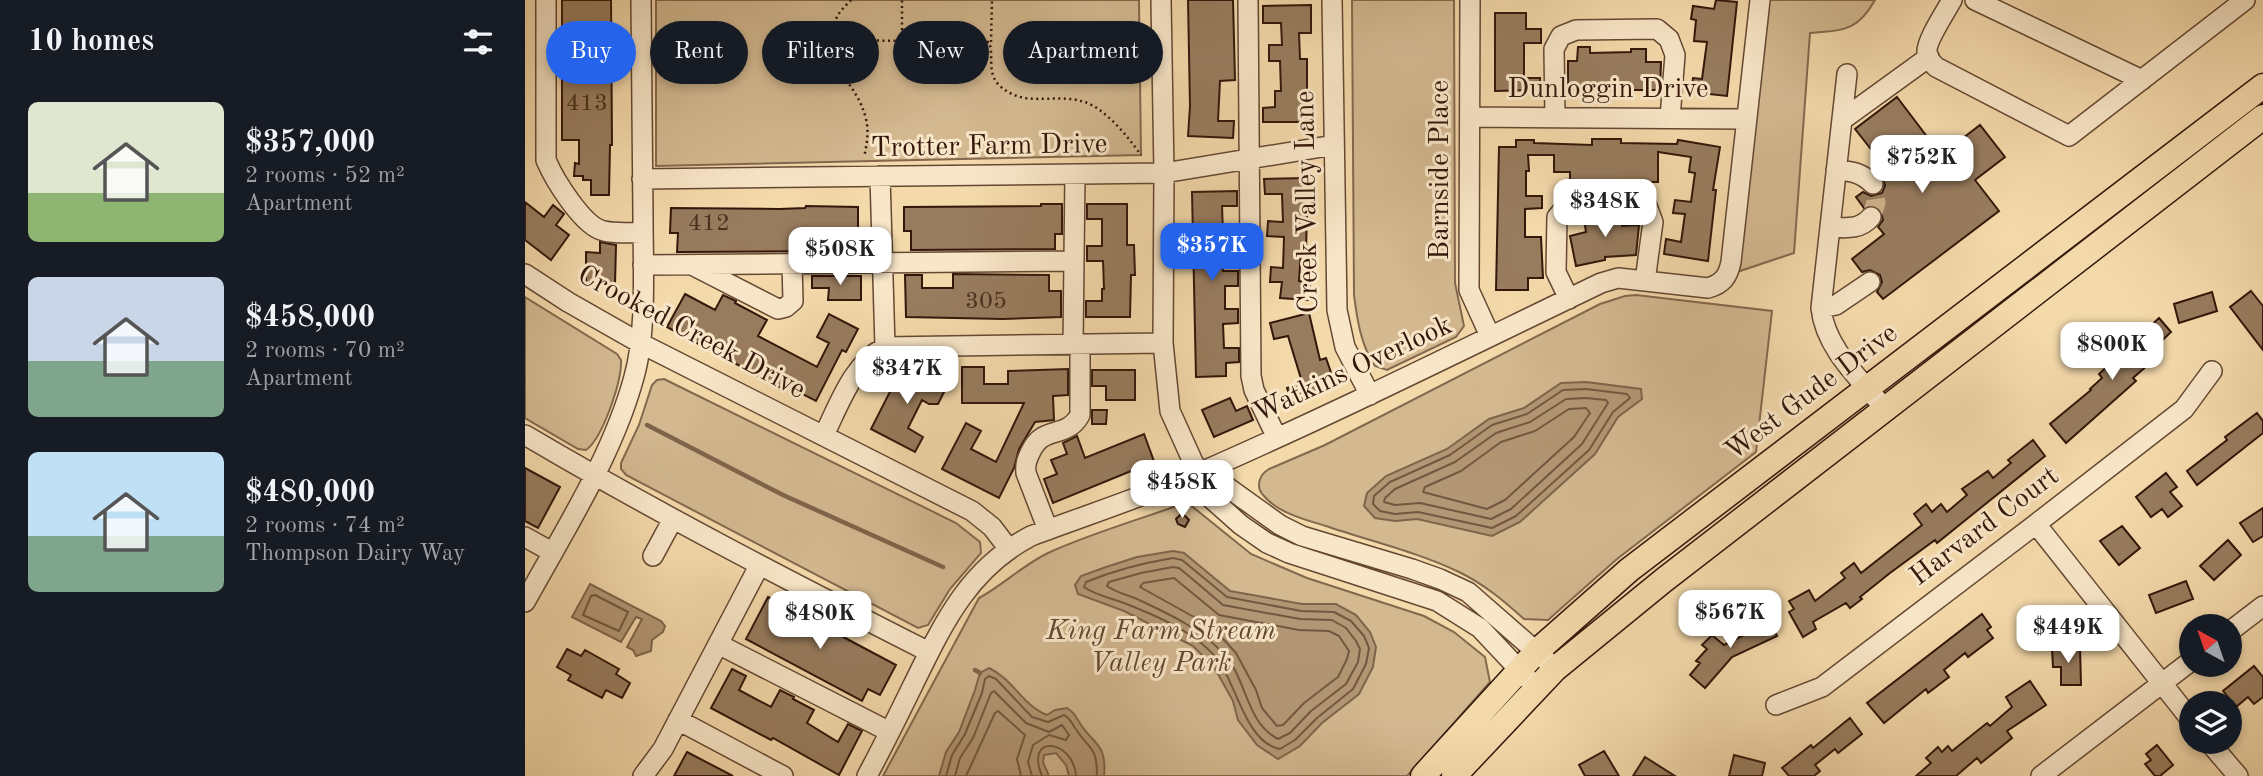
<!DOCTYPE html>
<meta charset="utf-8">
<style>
body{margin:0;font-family:"Old Standard TT",serif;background:#20242c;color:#f1f3f6;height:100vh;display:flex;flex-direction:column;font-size:26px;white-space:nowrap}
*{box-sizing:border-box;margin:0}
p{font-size:23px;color:#9ea1a6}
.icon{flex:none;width:38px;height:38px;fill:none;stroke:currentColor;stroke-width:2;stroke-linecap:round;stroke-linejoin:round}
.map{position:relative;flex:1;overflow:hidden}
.sheet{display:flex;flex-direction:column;background:#171b24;width:525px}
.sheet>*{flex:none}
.banner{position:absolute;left:21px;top:21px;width:665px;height:63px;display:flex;gap:14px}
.needle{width:46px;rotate:320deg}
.tools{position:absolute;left:1654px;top:614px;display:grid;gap:14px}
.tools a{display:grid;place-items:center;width:63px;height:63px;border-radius:50%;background:#171b24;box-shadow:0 4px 10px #0003;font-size:35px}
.price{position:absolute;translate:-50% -60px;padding:0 16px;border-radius:14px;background:#fff;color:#222;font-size:23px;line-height:46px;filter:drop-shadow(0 2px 4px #0008)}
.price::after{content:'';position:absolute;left:50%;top:42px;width:21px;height:16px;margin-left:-10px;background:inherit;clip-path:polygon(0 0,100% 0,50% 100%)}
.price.current{background:#2563eb;color:#fff}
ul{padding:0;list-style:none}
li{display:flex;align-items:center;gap:21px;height:175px;padding:0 28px}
li span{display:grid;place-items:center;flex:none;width:196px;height:140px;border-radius:10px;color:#555}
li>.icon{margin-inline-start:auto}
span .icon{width:84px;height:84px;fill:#fffc;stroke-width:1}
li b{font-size:30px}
h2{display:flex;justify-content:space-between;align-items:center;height:84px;padding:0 28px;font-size:30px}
.chip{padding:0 24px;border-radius:32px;background:#171b24;box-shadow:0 4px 10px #0003;font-size:24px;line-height:63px}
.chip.current{background:#2563eb;color:#fff}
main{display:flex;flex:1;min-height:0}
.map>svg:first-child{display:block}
.green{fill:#d3b890;stroke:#84684d;stroke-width:2}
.water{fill:#b39774;stroke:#80644a;stroke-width:2}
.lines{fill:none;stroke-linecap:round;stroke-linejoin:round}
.shore{stroke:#74573f;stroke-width:2}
.stream{stroke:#80644a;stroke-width:4.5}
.building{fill:#987c5e;stroke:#34170a;stroke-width:2}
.minor-tunnel{stroke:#ceb28b;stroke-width:19;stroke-dasharray:19 10;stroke-linecap:butt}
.minor-casing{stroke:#644832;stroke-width:22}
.major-casing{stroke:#34170a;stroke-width:27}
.path{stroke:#34170a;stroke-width:2.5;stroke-dasharray:2 3.5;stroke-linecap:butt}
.minor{stroke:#f8e6c8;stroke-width:19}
.major{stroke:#f4d9ab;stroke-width:24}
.labels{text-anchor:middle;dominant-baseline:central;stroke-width:6;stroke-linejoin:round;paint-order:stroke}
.number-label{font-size:24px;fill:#4d301f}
.street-label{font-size:28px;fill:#34170a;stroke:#f8e6c8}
.park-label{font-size:28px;font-style:italic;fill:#644732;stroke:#f8e6c8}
</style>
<main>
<section class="sheet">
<h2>10 homes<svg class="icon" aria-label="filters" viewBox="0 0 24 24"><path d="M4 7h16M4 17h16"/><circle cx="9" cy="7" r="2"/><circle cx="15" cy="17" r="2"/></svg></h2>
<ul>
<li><span style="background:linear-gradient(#dfe7d0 65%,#8fb573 0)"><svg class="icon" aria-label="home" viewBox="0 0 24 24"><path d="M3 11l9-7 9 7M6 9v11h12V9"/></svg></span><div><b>$357,000</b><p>2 rooms · 52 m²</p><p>Apartment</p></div></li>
<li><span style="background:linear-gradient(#c9d6e8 60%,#7fa58c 0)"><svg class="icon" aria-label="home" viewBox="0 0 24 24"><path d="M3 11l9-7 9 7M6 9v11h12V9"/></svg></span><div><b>$458,000</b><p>2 rooms · 70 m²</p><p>Apartment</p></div></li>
<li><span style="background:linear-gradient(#bfe0f5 60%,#7fa58c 0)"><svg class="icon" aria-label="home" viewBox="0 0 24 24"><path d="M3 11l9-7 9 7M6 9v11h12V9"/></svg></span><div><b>$480,000</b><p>2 rooms · 74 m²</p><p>Thompson Dairy Way</p></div></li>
</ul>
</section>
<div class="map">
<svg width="1738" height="776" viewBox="0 0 1738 776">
<rect width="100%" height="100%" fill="#f4d9ab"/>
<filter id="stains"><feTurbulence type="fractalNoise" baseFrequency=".00286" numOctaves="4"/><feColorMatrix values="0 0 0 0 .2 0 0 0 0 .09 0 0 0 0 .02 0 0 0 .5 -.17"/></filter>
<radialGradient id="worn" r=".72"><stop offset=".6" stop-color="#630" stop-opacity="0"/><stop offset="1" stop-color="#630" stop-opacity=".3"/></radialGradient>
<path class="green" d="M 131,0 L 614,0 L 616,155 L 131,166 Z
M 827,0 L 929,0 L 930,283 L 939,326 L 931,337 L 862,370 L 850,366 C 836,346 832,319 829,295 Z
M 1235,0 L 1350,0 C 1332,32 1318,30 1285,33 L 1269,253 L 1215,271 L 1206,262 Z
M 1111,295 L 1247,311 L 1231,452 L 1092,559 L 1023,620 L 999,619 C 979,601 959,584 934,572 C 892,552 845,541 801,526 C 781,520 753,513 739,496 C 730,487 734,475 744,469 L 800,445 L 1075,304 L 1100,296 Z
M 0,297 L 92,354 L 96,360 C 97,380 78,438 61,450 L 53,449 L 0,418 Z
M 139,379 L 431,523 L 455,542 L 456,553 L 425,589 L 403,625 L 393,628 L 101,475 L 96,469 L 96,463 L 114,425 L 127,385 L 132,380 Z
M 663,503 L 726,554 L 782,578 L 899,616 L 929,632 L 960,657 L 965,682 L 882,776 L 358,776 L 454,598 C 478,585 498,565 523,553 C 564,534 613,520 657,504 Z"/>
<path class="water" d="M 1061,382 L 1116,389 L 1117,399 L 1093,417 L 1070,454 L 995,522 L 967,536 L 892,519 L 870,521 L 850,518 L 839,506 L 842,493 L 861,476 L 922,449 L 964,419 L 999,408 L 1036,383 Z
M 648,551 L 659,553 L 705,591 L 777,604 L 811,604 L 831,615 L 845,632 L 851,647 L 848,667 L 834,694 L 797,723 L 775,746 L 753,759 L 732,745 L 713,720 L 708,701 L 689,667 L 668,646 L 599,611 L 553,594 L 550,585 L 556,576 L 581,567 L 612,557 Z
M 65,584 L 136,621 L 140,626 L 138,632 L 127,640 L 126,651 L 111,656 L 108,650 L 102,647 L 117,619 L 111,617 L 96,642 L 47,617 Z
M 464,668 C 488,679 498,706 522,715 L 530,710 L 542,708 C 550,713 551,717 556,725 C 570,745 582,745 579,776 L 544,776 L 541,765 L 531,753 L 519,755 L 518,762 L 524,776 L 414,776 L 421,752 L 434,732 L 450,690 L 455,673 Z"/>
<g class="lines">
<path class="shore" d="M 1061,389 L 1102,394 L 1105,398 L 1088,412 L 1064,450 L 991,516 L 967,528 L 893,512 L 870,514 L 855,511 L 848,504 L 849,496 L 865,482 L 925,455 L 967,425 L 1002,414 L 1038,390 Z
M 1061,398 L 1081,400 L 1083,403 L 1057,444 L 986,509 L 966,519 L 895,503 L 870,505 L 859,502 L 860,498 L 870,489 L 930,462 L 971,433 L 1005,422 L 1041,399 Z
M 1061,408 L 1065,413 L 1049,437 L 980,500 L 962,509 L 898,492 L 900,487 L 936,471 L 976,442 L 1010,431 L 1044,409 Z
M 648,558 L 657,560 L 702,597 L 776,611 L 809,612 L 826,621 L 839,636 L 844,648 L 841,664 L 828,689 L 792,718 L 770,740 L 755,749 C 722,743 712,688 695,663 C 674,633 632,616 599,603 C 586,598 570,595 559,587 L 561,582 C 590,570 618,563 648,558 Z
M 648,567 L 654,568 L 665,577 L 698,605 L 775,619 L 807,620 L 821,628 L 831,641 L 835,649 L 833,662 L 821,684 L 786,711 L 765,733 L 753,739 C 721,723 722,679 699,654 C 675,628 644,614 612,599 C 602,595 590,592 582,586 L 584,582 L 616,573 Z
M 649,578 L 694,615 L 774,630 L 804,631 L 814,636 L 824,651 L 822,659 L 813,677 L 779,703 L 758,725 L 752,726 L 737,708 L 731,690 L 711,653 L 687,627 L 615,587 L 618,583 Z
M 70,595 L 103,612 L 94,631 L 58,615 L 66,596 Z
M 421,776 L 427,755 L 440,734 L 457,693 L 460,679 L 464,676 L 471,679 L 507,717 L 523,722 L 539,715 C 546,719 546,722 550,728 C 564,750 572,745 572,776
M 430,776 L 435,758 L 448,738 L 466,693 L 469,691 L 501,723 L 524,732 L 537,725 L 544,735 L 541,740 L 524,735 L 508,745 L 503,762 L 507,776
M 441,776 L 470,713 L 473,711 L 500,735 L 492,759 L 496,776
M 517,776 C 499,732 549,740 551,776"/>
<path class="stream" d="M 122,425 L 258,495 L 418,567
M 450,670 L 455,673"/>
</g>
<path class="building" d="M 37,0 L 86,0 L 87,145 L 85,145 L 84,195 L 66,195 L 66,180 L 58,180 L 58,176 L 49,176 L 50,163 L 54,164 L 54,140 L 37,140 Z
M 663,0 L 708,0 L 710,80 L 695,81 L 693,121 L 709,121 L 708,138 L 663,136 L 665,106 Z
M 1191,0 L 1212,2 L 1202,96 L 1166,92 L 1168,78 L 1177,79 L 1182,42 L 1169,41 L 1171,20 L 1166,19 L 1168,6 L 1189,9 Z
M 786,5 L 786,33 L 774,33 L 775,59 L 782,59 L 782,122 L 738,122 L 738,108 L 750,107 L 750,91 L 756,91 L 755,61 L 744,61 L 744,45 L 757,45 L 756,23 L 738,23 L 738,6 Z
M 970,13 L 1001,13 L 1001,29 L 1016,29 L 1016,43 L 999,43 L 999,78 L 1015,78 L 1015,90 L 970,91 Z
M 1053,47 L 1065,47 L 1065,53 L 1106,52 L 1106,49 L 1121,49 L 1121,62 L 1136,62 L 1135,90 L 1043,90 L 1043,61 L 1052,61 Z
M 1372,97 L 1416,155 L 1455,125 L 1480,157 L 1450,180 L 1474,211 L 1358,299 L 1352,292 L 1357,282 L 1355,275 L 1345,270 L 1337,272 L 1327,259 L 1359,234 L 1353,227 L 1358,220 L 1355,209 L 1349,205 L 1339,208 L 1331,197 L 1338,192 L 1346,196 L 1357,193 L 1360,186 L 1358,177 L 1364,172 L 1330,129 Z
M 1067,139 L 1096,139 L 1096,143 L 1152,144 L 1153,140 L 1195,147 L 1188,190 L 1191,190 L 1183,261 L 1139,254 L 1141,239 L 1156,242 L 1160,214 L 1148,213 L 1150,200 L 1166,202 L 1170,173 L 1164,172 L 1166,157 L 1133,152 L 1133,182 L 1096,182 L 1096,185 L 1045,185 L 1045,172 L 1029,172 L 1029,155 L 1003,155 L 1004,171 L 1001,171 L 1001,196 L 1017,196 L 1017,208 L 1000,209 L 1000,237 L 1016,237 L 1018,278 L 1003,278 L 1003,290 L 971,290 L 974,147 L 991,147 L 991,140 L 1009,140 L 1009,143 L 1067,145 Z
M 783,178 L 781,251 L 776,251 L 774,281 L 785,282 L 783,300 L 755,298 L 757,282 L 745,282 L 746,267 L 758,268 L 759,237 L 742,236 L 743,221 L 758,222 L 757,194 L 740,194 L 739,179 Z
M 712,191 L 712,206 L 697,206 L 698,234 L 712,234 L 712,249 L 697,249 L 698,271 L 713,271 L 713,286 L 700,286 L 700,309 L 713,309 L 713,323 L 698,324 L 699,348 L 714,348 L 714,362 L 701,363 L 701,376 L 671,377 L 667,192 Z
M 0,202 L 19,217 L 28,205 L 39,214 L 31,225 L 44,235 L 26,260 L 0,240 Z
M 516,204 L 537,204 L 537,234 L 530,234 L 530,249 L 386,250 L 386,231 L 379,231 L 379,207 L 516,206 Z
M 562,204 L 602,204 L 602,245 L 609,245 L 610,275 L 606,275 L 605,317 L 561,317 L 561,301 L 577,301 L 577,289 L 579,289 L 578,261 L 562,261 L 562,246 L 577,246 L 577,219 L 562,219 Z
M 281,206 L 333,207 L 333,237 L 324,238 L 324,251 L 152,252 L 153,233 L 145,233 L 146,208 L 254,209 L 280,208 Z
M 1096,211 L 1097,226 L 1114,225 L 1111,255 L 1080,257 L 1080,260 L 1051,266 L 1045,236 L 1061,232 L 1059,219 L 1083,214 L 1083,212 Z
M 75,242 L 91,245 L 90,284 L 61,284 L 61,252 L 75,253 Z
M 428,274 L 524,275 L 524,291 L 536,291 L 536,317 L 478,319 L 381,317 L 380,275 L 397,275 L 397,288 L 428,288 Z
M 287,276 L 336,276 L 336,300 L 303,300 L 304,288 L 287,288 Z
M 1726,291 L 1738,306 L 1738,350 L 1705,307 Z
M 1687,292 L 1692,311 L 1654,323 L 1649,304 Z
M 160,294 L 190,310 L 198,295 L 211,301 L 210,303 L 242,320 L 233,336 L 292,367 L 304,343 L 292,337 L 304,314 L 333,329 L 321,352 L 317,350 L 291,401 L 258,384 L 256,388 L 142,327 Z
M 784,313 L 795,360 L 801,358 L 811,387 L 768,403 L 762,388 L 777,382 L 763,336 L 749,339 L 745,323 Z
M 1634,318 L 1646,332 L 1626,351 L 1632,357 L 1608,378 L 1611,381 L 1541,443 L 1525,424 L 1566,390 L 1565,389 L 1577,378 L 1574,374 Z
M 379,364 L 422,386 L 413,404 L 404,404 L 397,400 L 383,428 L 398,437 L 390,452 L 346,429 Z
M 437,367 L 459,367 L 459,384 L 483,384 L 483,371 L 543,369 L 543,395 L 528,396 L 529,420 L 510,422 L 494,449 L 489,468 L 474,498 L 417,469 L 441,423 L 456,431 L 446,449 L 471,462 L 499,403 L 437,403 Z
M 567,370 L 610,370 L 610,400 L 581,400 L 581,386 L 567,386 Z
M 705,398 L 711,411 L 722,406 L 728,420 L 689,437 L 677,410 Z
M 567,410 L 582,410 L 581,424 L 567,424 Z
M 1732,413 L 1738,421 L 1738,433 L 1672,485 L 1662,471 L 1702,440 L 1700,437 Z
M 619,434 L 630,464 L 607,473 L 606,471 L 528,503 L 519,479 L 532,474 L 526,460 L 542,454 L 538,443 L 552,436 L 560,458 Z
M 1508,440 L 1520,456 L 1412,543 L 1410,540 L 1365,573 L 1335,597 L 1337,599 L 1325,608 L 1321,603 L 1288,622 L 1291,629 L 1278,637 L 1264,612 L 1269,609 L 1264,601 L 1284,590 L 1290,601 L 1320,578 L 1316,573 L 1329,563 L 1336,573 L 1397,525 L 1389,514 L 1401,504 L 1407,512 L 1416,504 L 1422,512 L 1442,495 L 1437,489 L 1463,471 L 1468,478 L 1486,463 L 1483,460 Z
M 0,468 L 35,487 L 13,528 L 0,521 Z
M 1641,473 L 1652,487 L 1645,492 L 1657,506 L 1643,517 L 1637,509 L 1626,517 L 1611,497 Z
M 1738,508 L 1738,536 L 1728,542 L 1715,523 Z
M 657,513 L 664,520 L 660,527 L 653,524 L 651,519 Z
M 1597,526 L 1615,548 L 1594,565 L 1575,541 Z
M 1703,540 L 1716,555 L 1689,580 L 1675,566 Z
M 1661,581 L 1668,599 L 1631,613 L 1624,595 Z
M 243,597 L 371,665 L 355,695 L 343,689 L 337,701 L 221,639 Z
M 1457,614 L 1466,627 L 1462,630 L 1468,638 L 1443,657 L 1440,653 L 1419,670 L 1424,677 L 1403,693 L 1401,689 L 1359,723 L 1342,703 Z
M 1243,617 L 1252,636 L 1207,657 L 1180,688 L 1165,675 L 1175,663 L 1171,661 L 1182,649 L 1177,645 L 1187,635 L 1199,645 L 1219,635 L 1217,629 Z
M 1555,647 L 1556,685 L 1536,685 L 1536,667 L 1528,667 L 1527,648 Z
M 42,649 L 56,656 L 60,650 L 94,669 L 91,674 L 105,683 L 97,698 L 81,690 L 77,698 L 43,680 L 46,675 L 32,667 Z
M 1729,666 L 1738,677 L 1738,697 L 1729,704 L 1723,697 L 1711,707 L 1698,691 Z
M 207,669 L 221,676 L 214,690 L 246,707 L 255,690 L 269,697 L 268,699 L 289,710 L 282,723 L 313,742 L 323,724 L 337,731 L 314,775 L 248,738 L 246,740 L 186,708 Z
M 1505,681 L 1521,705 L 1482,731 L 1487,738 L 1456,763 L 1452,758 L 1431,776 L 1391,776 L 1406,763 L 1401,758 L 1413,747 L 1417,752 L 1423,746 L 1427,751 L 1462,723 L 1465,726 L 1487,707 L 1481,697 Z
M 1325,718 L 1337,734 L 1313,753 L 1310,749 L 1290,765 L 1295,771 L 1289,776 L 1264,776 L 1257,768 L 1286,745 L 1288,748 Z
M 1632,745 L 1648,765 L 1635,776 L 1630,776 L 1620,764 L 1626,760 L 1621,754 Z
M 1079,751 L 1094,776 L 1060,776 L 1054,765 Z
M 162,752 L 208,776 L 149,776 Z
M 1209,755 L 1240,763 L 1237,776 L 1204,776 Z
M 1120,757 L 1150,776 L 1108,776 Z"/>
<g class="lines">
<path class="minor-tunnel" d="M 1346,217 L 1351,203 L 1348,184"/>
<defs>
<path id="minor" d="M 21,0 L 21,160 C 29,179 58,227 79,231 C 91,234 105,232 118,233
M 636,0 L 639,173 L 638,343 L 645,411 L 673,473 L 680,493 L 716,525 L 742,543 L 764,553 L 912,601 L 955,628 L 1003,679
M 723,0 L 726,376 L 729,390 L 752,438
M 807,0 L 812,310 L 820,347 L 845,395
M 945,0 L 944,290 L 965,336
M 1427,0 C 1421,11 1401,41 1402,52 C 1402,58 1407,63 1411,67 L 1544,136 L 1720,0
M 1450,0 L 1617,80
M 1322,74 L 1296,308 C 1300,348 1335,379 1360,409
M 945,117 L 1221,119
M 1030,117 L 1029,49 L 1036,36 L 1051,30 L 1132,29 L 1144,39 L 1150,55 L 1145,118
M 1317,120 L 1404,57
M 1311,170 C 1327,171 1337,173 1348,184
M 355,176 L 360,347
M 117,179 L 639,173 L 809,145
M 1305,227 C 1321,228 1335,230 1346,217
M 118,265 L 549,261
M 169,266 L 253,309 L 261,307 L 268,301 L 267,263
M 0,274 L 43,302 L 115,343 L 447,511 L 467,527 L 483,548
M 1044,299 L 1031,272 L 1032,217 L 1042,205 L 1055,199 L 1110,198 L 1122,206 L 1128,222 L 1120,281
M 1296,308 L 1311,305 L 1345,282
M 548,345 L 550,174
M 0,435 C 132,513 268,583 404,652
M 299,435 C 315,403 327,365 360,347 L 638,343
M 673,473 L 702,487 L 755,525 L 777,536 L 887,569 L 915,579 L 943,592 L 1022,661
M 1511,524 L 1666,720
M 523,530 L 501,473 C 500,464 502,459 506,451 C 519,424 541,440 555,415 L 555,344
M 0,537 L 27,552
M 128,556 L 148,519
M 0,602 C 39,531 88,455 109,377 C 122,331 118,267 118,218 C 117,145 117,73 116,0
M 1704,632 L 1738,606
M 193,644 L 365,732
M 1251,705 L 1297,687 L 1511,524 L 1659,409 L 1687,371
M 153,720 L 258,776
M 1684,742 L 1713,776
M 118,776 L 138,749 L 234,566
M 342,776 C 358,746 373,716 388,685 C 418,624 443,569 506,536 C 562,515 620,496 676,472 C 811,413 943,347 1076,283 L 1093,278 L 1183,288 C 1197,284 1203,277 1206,262 L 1235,0
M 1516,776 L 1666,661"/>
<path id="major" d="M 898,776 L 1011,652 L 1104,570 L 1738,86
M 929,776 L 1030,669 L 1139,580 L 1738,117"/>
</defs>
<use href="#minor" class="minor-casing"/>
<use href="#major" class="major-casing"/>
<path class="path" d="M 326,0 C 321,5 315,11 312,17 C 309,22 310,27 309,33 C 306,77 332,82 341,119 C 344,132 342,144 339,157
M 308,40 L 464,42 C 469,54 462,72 473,84 C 497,109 528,93 556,101 C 579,106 603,137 616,155
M 377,41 L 377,0
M 466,42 L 467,0"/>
<use href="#minor" class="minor"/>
<use href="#major" class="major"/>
</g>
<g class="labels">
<g class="number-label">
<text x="62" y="104">413</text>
<text x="184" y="224">412</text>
<text x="461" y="302">305</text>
</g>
<g class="street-label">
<text x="1083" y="90">Dunloggin Drive</text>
<text transform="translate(464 147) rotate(-1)">Trotter Farm Drive</text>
<text transform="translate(916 170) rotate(-90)">Barnside Place</text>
<text transform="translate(783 202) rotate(-91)">Creek Valley Lane</text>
<text transform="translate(166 333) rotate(28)">Crooked Creek Drive</text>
<text transform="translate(828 370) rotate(-25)">Watkins Overlook</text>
<text transform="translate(1287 393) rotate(-37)">West Gude Drive</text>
<text transform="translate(1460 527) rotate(-37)">Harvard Court</text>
</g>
<g class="park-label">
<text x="636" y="632">King Farm Stream<tspan x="636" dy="32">Valley Park</tspan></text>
</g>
</g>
<rect width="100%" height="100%" filter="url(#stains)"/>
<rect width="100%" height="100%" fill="url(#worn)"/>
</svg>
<div class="tools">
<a><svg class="needle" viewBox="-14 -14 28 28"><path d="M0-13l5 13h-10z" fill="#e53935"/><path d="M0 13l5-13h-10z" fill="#9ea1a6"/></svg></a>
<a><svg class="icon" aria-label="layers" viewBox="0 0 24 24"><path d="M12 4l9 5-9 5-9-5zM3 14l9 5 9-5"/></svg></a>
</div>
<b class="price" style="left:1397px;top:195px">$752K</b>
<b class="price" style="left:1080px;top:239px">$348K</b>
<b class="price current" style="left:687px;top:283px">$357K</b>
<b class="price" style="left:315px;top:287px">$508K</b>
<b class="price" style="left:1587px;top:382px">$800K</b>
<b class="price" style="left:382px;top:406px">$347K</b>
<b class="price" style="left:657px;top:520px">$458K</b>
<b class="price" style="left:1205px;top:650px">$567K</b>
<b class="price" style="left:295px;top:651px">$480K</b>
<b class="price" style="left:1543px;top:665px">$449K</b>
<div class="banner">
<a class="chip current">Buy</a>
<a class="chip">Rent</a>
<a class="chip">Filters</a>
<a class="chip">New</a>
<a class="chip">Apartment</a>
</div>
</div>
</main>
